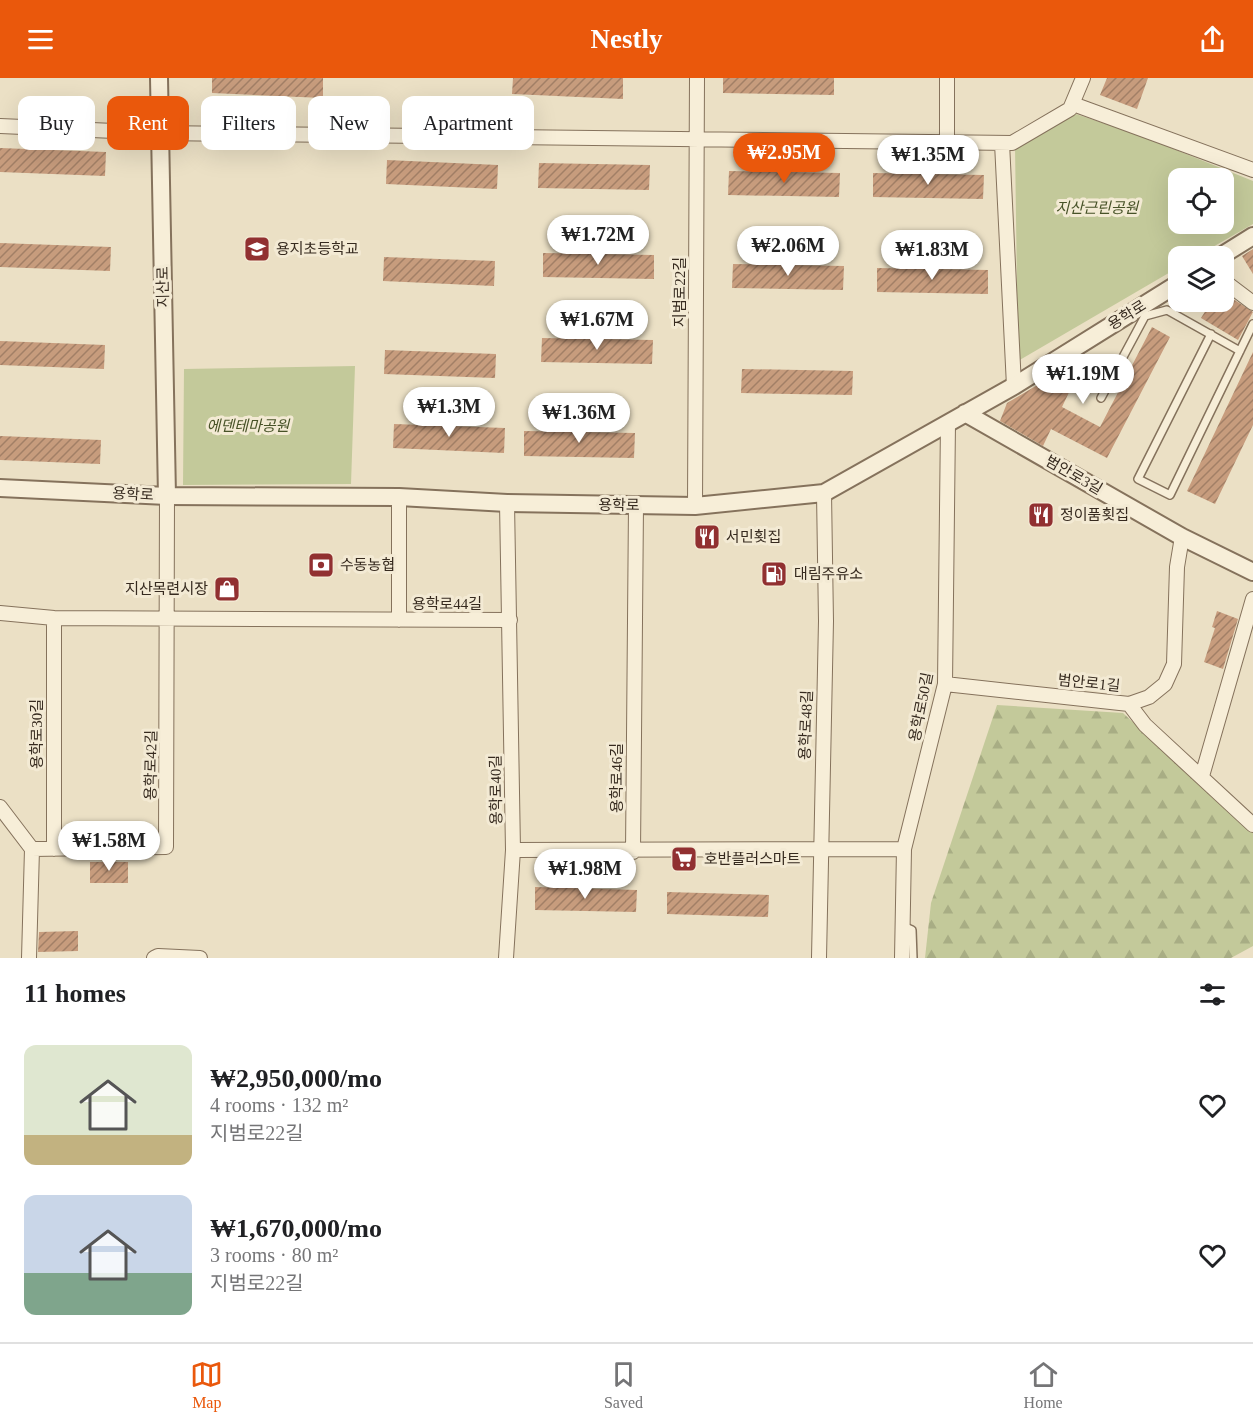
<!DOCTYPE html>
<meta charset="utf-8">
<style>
body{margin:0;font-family:"Times New Roman","Noto Sans KR",serif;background:#f6f6f6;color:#202124;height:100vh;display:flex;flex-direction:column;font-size:22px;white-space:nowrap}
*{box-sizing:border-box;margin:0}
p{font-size:20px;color:#757577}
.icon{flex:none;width:33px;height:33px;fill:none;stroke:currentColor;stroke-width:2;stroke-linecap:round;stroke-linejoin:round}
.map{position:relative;height:880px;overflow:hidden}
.panel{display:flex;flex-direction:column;background:#fff;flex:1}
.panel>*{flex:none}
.banner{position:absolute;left:18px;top:18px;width:600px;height:54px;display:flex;gap:12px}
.tools{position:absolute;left:1168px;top:90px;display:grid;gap:12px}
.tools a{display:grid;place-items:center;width:66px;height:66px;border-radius:12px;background:#fff;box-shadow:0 6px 24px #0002;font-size:30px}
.price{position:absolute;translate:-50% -51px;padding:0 14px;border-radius:21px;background:#fff;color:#222;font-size:20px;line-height:39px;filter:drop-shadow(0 2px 3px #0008)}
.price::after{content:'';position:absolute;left:50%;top:36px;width:18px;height:14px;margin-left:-9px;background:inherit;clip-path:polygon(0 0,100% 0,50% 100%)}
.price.on{background:#ea580c;color:#fff}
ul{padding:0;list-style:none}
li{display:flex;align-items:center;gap:18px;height:150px;padding:0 24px}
li span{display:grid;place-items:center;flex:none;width:168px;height:120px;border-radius:12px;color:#555}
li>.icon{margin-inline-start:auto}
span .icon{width:72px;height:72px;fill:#fffc;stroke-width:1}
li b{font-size:26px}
h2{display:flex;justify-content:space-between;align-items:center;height:72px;padding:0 24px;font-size:26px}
.tag{padding:0 21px;border-radius:12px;background:#fff;box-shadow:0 6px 24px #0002;font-size:21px;line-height:54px}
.tag.on{background:#ea580c;color:#fff}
header{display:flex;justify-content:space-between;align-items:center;height:78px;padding:0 24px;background:#ea580c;color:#fff;font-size:27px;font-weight:800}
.tab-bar{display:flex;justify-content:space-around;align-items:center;height:84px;border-top:2px solid #e0e0e0;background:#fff;font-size:16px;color:#757577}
.tab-bar a{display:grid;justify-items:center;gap:3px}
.tab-bar .on{color:#ea580c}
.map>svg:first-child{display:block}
.forest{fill:url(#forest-firs)}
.park{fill:#c3c99a;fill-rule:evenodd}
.building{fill:url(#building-hatch)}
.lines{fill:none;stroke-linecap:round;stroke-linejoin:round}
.service-casing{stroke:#85725c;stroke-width:10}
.minor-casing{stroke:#85725c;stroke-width:16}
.tertiary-casing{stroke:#85725c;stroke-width:20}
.service{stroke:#f7eed8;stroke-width:7}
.minor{stroke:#f7eed8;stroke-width:14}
.tertiary{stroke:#f7eed8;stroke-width:16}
.labels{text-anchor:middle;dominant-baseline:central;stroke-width:6;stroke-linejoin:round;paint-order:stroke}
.park-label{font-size:15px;font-style:italic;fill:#475227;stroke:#f3ead4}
.poi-label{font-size:15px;fill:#362a1f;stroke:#f3ead4;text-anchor:start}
.street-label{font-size:15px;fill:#362a1f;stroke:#f3ead4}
</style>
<header><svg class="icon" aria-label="menu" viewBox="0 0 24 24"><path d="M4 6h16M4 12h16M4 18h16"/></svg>Nestly<svg class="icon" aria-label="share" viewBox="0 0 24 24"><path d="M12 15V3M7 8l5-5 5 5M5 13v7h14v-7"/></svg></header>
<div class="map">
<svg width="1253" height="880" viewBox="0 0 1253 880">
<defs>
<pattern id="forest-firs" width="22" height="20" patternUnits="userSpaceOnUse" patternTransform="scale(1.5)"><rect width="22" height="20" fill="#c3c99a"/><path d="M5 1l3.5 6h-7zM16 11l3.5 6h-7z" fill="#a8ad84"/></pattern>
<pattern id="building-hatch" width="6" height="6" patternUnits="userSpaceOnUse" patternTransform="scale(1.5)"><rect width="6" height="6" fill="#c79c7d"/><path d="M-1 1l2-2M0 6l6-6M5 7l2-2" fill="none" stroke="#a27f66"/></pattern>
</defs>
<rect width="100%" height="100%" fill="#ebe0c5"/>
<path class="forest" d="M 997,627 L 1123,635 L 1253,755 L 1253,868 L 1231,880 L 925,880 L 931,825 Z"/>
<path class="park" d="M 1076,36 L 1144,59 L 1253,103 L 1253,146 L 1197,178 L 1179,178 L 1179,189 L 1018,283 L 1015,68 ZM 1179,100 L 1224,100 L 1224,146 L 1179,146 Z
M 355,288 L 351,406 L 183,407 L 184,291 Z"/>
<path class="building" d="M 212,0 L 323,0 L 323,20 L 212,15 Z
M 513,0 L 623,0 L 623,21 L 512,16 Z
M 723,0 L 834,0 L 834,17 L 723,15 Z
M 1107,0 L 1148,0 L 1137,31 L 1100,17 Z
M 0,70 L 106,74 L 105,98 L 0,94 Z
M 387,82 L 498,87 L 497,111 L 386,106 Z
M 539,85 L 650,87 L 649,112 L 538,110 Z
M 729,93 L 840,95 L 839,119 L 728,117 Z
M 873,95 L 984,97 L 983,121 L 873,119 Z
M 0,165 L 111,169 L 110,193 L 0,189 Z
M 1253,171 L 1253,196 L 1242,178 Z
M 543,175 L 654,177 L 654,201 L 543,199 Z
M 384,179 L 495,183 L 494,208 L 383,203 Z
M 733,186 L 844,188 L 843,212 L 732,210 Z
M 877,190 L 988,192 L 988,216 L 877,214 Z
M 1224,215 L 1253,234 L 1238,262 L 1201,240 L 1211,224 L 1224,224 Z
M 1152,249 L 1170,259 L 1107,380 L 1051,351 L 1043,368 L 1000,343 L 1007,325 L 1056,296 L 1073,306 L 1062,329 L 1100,349 Z
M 542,260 L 653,262 L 652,286 L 541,284 Z
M 0,263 L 105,267 L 104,291 L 0,287 Z
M 385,272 L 496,276 L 495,300 L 384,296 Z
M 1253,274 L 1253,347 L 1215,426 L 1187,413 Z
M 742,291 L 853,293 L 852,317 L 741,315 Z
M 394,346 L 505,350 L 504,375 L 393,370 Z
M 524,353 L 635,355 L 634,380 L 524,378 Z
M 0,358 L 101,362 L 100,386 L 0,382 Z
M 1217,533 L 1238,541 L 1223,591 L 1204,584 L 1215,550 L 1212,549 Z
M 90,784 L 128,784 L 128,805 L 90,805 Z
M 535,809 L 637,812 L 636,834 L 535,832 Z
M 667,814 L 769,817 L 768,839 L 667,836 Z
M 78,853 L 78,873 L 38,874 L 39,854 Z"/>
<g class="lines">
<defs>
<path id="service" d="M 1211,256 L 1138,401 L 1170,417 L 1253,246
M 1101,320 L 1145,238 L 1167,232 L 1240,273
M 903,848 L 912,852 L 913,880"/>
<path id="minor" d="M 1073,26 L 1253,92
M 0,48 L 160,55 L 1012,65 L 1070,31 L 1083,0
M 947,64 L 947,0
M 1002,65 L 1014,308
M 1224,203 L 1253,225
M 399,419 L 399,542
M 695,428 L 697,0
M 0,535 L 54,540 L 510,542
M 945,606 L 1129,626 L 1145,647 L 1253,747
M 1129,626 L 1149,619 L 1165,606 L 1174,586 L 1177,489 L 1182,459
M 1202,698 L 1253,521
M 0,729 L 32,771 L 29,880
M 32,771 L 166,769 L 167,418
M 54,771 L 54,540
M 513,772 L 904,771
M 633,774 L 636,427
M 154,880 L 158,878 L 200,880
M 506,880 L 513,772 L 507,425
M 819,880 L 826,543 L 824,415
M 902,880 L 904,771 L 945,606 L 948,345"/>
<path id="tertiary" d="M 159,0 L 167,418
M 1221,178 L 1253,158
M 965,335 L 1182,459 L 1253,494
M 0,410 L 167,418 L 399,419 L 507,425 L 695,428 L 824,415 L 1014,308 L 1179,205"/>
</defs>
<use href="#service" class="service-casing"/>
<use href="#minor" class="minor-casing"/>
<use href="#tertiary" class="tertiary-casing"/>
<use href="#service" class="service"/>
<use href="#minor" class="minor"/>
<use href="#tertiary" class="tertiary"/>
</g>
<defs>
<symbol id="school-square" viewBox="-11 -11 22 22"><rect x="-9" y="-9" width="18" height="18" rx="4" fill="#913031" stroke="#f3ead4"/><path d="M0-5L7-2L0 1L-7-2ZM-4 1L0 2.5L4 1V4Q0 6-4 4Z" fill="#fff"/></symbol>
<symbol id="restaurant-square" viewBox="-11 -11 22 22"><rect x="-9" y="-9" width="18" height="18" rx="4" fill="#913031" stroke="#f3ead4"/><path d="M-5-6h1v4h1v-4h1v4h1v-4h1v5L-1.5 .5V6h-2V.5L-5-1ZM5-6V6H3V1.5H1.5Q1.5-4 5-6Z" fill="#fff"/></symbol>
<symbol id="bank-square" viewBox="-11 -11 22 22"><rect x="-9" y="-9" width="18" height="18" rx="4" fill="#913031" stroke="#f3ead4"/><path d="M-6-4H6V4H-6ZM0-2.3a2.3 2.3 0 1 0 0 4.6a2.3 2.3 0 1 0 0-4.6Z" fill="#fff"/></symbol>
<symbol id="fuel-square" viewBox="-11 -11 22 22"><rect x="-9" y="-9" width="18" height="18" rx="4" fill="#913031" stroke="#f3ead4"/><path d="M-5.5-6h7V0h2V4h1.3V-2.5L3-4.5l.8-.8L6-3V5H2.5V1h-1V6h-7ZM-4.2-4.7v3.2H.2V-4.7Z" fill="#fff"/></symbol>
<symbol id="shop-square" viewBox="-11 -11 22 22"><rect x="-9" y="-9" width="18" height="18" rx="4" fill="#913031" stroke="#f3ead4"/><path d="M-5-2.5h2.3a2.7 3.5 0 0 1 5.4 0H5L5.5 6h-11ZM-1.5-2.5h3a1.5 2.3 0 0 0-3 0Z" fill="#fff"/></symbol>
<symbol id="supermarket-square" viewBox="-11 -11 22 22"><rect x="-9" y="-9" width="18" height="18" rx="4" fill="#913031" stroke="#f3ead4"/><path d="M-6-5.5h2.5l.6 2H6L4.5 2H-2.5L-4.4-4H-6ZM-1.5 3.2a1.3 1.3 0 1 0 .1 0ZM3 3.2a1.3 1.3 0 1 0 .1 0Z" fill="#fff"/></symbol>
</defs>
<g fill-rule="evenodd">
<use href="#school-square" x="242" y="156" width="30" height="30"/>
<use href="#restaurant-square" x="1026" y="422" width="30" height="30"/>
<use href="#restaurant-square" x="692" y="444" width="30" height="30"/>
<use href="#bank-square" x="306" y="472" width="30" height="30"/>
<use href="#fuel-square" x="759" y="481" width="30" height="30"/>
<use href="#shop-square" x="212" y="496" width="30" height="30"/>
<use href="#supermarket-square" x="669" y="766" width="30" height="30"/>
</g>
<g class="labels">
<g class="park-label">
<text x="1097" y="130">지산근린공원</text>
<text x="248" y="348">에덴테마공원</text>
</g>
<g class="poi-label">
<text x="276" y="171">용지초등학교</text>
<text x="1060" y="437">정이품횟집</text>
<text x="726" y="459">서민횟집</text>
<text x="340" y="487">수동농협</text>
<text x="794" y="496">대림주유소</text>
<text x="208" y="511" text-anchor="end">지산목련시장</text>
<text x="704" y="781">호반플러스마트</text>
</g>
<g class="street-label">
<text transform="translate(163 209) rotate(-91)">지산로</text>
<text transform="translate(680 214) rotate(-90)">지범로22길</text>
<text transform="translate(1127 237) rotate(-32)">용학로</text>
<text transform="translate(1074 397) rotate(30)">범안로3길</text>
<text transform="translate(133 416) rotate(3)">용학로</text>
<text transform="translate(619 427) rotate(1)">용학로</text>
<text x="447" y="526">용학로44길</text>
<text transform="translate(1089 605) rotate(6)">범안로1길</text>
<text transform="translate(921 629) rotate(-79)">용학로50길</text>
<text transform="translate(806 647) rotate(-88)">용학로48길</text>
<text transform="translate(37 656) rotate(-90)">용학로30길</text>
<text transform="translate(151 687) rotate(-89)">용학로42길</text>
<text transform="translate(617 700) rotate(-90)">용학로46길</text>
<text transform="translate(496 712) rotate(-91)">용학로40길</text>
</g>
</g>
</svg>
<div class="tools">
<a><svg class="icon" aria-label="locate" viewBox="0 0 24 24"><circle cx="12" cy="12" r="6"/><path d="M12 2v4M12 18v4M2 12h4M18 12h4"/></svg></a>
<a><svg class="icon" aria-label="layers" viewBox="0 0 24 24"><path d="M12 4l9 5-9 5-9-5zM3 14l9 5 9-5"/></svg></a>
</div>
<b class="price on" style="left:784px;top:106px">₩2.95M</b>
<b class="price" style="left:928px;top:108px">₩1.35M</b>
<b class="price" style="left:598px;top:188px">₩1.72M</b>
<b class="price" style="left:788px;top:199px">₩2.06M</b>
<b class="price" style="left:932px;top:203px">₩1.83M</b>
<b class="price" style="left:597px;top:273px">₩1.67M</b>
<b class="price" style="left:1083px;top:327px">₩1.19M</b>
<b class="price" style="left:449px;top:360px">₩1.3M</b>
<b class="price" style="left:579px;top:366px">₩1.36M</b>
<b class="price" style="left:109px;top:794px">₩1.58M</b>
<b class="price" style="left:585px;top:822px">₩1.98M</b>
<div class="banner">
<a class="tag">Buy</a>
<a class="tag on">Rent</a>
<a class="tag">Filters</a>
<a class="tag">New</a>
<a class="tag">Apartment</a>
</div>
</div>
<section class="panel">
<h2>11 homes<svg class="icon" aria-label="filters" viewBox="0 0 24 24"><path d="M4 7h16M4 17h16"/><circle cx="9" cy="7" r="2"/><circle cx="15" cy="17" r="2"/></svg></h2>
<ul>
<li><span style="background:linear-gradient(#dfe7d0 75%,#c2b280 0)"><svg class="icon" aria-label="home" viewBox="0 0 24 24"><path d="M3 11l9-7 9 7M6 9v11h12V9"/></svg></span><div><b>₩2,950,000/mo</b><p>4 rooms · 132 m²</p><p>지범로22길</p></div><svg class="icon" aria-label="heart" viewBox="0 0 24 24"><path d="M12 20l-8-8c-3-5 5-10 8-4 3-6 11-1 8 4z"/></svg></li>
<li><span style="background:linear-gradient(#c9d6e8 65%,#7fa58c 0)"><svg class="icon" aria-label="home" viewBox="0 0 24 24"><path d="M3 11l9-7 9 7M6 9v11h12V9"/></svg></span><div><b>₩1,670,000/mo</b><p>3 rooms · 80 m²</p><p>지범로22길</p></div><svg class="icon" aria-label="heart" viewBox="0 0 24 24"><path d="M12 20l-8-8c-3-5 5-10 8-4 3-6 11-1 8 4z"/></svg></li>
</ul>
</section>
<nav class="tab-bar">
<a class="on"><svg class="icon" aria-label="map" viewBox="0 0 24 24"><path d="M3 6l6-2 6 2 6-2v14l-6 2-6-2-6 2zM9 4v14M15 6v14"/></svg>Map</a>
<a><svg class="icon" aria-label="saved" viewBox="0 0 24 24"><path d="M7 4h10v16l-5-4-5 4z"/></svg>Saved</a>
<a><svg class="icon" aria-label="home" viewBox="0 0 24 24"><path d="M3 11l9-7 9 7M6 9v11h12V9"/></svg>Home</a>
</nav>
